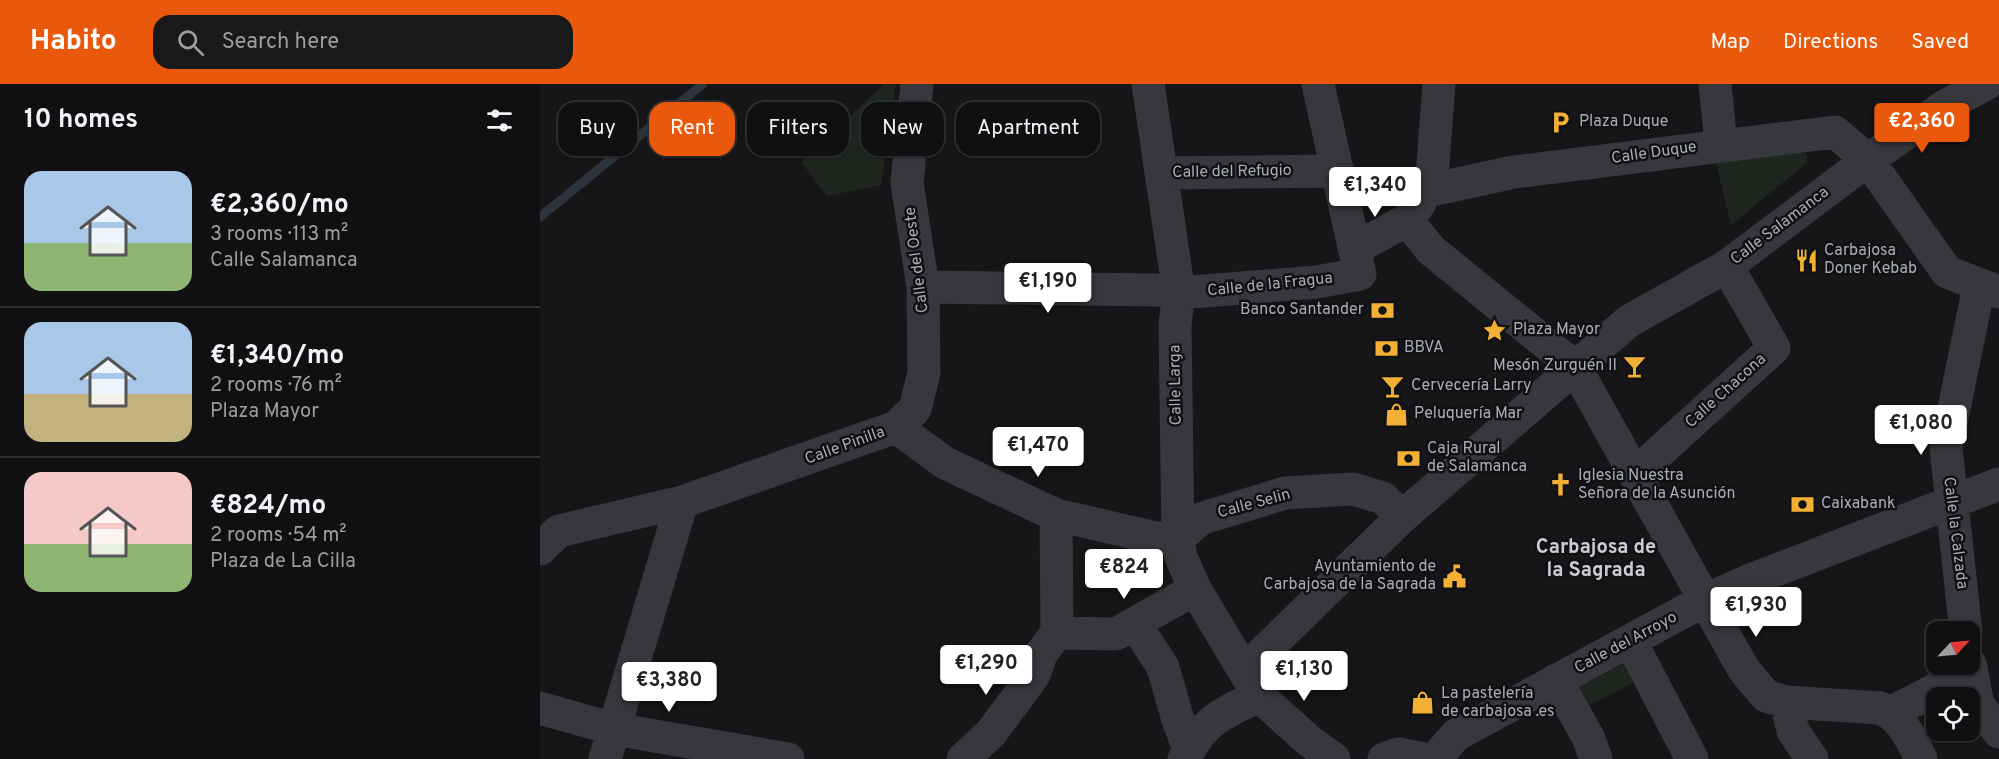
<!DOCTYPE html>
<meta charset="utf-8">
<style>
body{margin:0;font-family:Overpass,sans-serif;background:#19191b;color:#f1f3f6;height:100vh;display:flex;flex-direction:column;font-size:22px;white-space:nowrap}
*{box-sizing:border-box;margin:0}
p{font-size:20px;color:#9c9d9f}
.icon{flex:none;width:33px;height:33px;fill:none;stroke:currentColor;stroke-width:2;stroke-linecap:round;stroke-linejoin:round}
.map{position:relative;flex:1;overflow:hidden}
.side{display:flex;flex-direction:column;background:#101012;width:540px}
.side>*{flex:none}
.top-card{position:absolute;left:18px;top:18px;width:570px;height:54px;display:flex;gap:12px}
.needle{width:39px;rotate:64deg}
.fabs{position:absolute;left:1386px;top:537px;display:grid;gap:12px}
.fabs a{display:grid;place-items:center;width:54px;height:54px;border-radius:12px;background:#101012;box-shadow:0 2px 4px #0004,0 0 0 2px #303032;font-size:30px}
.price{position:absolute;translate:-50% -51px;padding:0 14px;border-radius:6px;background:#fff;color:#222;font-size:20px;line-height:39px;filter:drop-shadow(0 2px 3px #0008)}
.price::after{content:'';position:absolute;left:50%;top:36px;width:18px;height:14px;margin-left:-9px;background:inherit;clip-path:polygon(0 0,100% 0,50% 100%)}
.price.current{background:#ea580c;color:#fff}
ul{padding:0;list-style:none}
li{display:flex;align-items:center;gap:18px;height:150px;padding:0 24px}
li+li{border-top:2px solid #303032}
li span{display:grid;place-items:center;flex:none;width:168px;height:120px;border-radius:18px;color:#555}
li>.icon{margin-inline-start:auto}
span .icon{width:72px;height:72px;fill:#fffc;stroke-width:1}
li b{font-size:26px}
h2{display:flex;justify-content:space-between;align-items:center;height:72px;padding:0 24px;font-size:26px}
.tag{padding:0 21px;border-radius:18px;background:#101012;box-shadow:0 2px 4px #0004,0 0 0 2px #303032;font-size:21px;line-height:54px}
.tag.current{background:#ea580c;color:#fff}
header{display:flex;align-items:center;gap:36px;box-sizing:border-box;height:84px;padding:0 30px;background:#ea580c;color:#fff}
header strong{font-size:28px}
nav{display:flex;gap:33px;margin-inline-start:auto;font-size:21px}
.search{width:420px;height:54px;background:#19191b;display:flex;align-items:center;gap:15px;box-sizing:border-box;padding:0 21px;border-radius:18px;color:#9c9d9f;font-size:22px}
main{display:flex;flex:1;min-height:0}
.map>svg:first-child{display:block}
.green{fill:#1e261f}
.lines{fill:none;stroke-linecap:round;stroke-linejoin:round}
.stream{stroke:#2c353c;stroke-width:9}
.street{stroke:#37383d;stroke-width:33}
.labels{text-anchor:middle;dominant-baseline:central;stroke-width:5;stroke-linejoin:round;paint-order:stroke}
.poi-label{font-size:16px;fill:#a8adb8;stroke:#111113;text-anchor:start}
.street-label{font-size:16px;fill:#a8adb8;stroke:#111113}
.quarter-label{font-size:20px;font-weight:bold;fill:#c9ccd4;stroke:#111113}
</style>
<header>
<strong>Habito</strong>
<div class="search"><svg class="icon" aria-label="search" viewBox="0 0 24 24"><circle cx="10" cy="10" r="6"/><path d="M15 15l6 6"/></svg>Search here</div>
<nav><a>Map</a><a>Directions</a><a>Saved</a></nav>
</header>
<main>
<section class="side">
<h2>10 homes<svg class="icon" aria-label="filters" viewBox="0 0 24 24"><path d="M4 7h16M4 17h16"/><circle cx="9" cy="7" r="2"/><circle cx="15" cy="17" r="2"/></svg></h2>
<ul>
<li><span style="background:linear-gradient(#a9c7e8 60%,#8fb573 0)"><svg class="icon" aria-label="home" viewBox="0 0 24 24"><path d="M3 11l9-7 9 7M6 9v11h12V9"/></svg></span><div><b>€2,360/mo</b><p>3 rooms · 113 m²</p><p>Calle Salamanca</p></div></li>
<li><span style="background:linear-gradient(#a9c7e8 60%,#c2b280 0)"><svg class="icon" aria-label="home" viewBox="0 0 24 24"><path d="M3 11l9-7 9 7M6 9v11h12V9"/></svg></span><div><b>€1,340/mo</b><p>2 rooms · 76 m²</p><p>Plaza Mayor</p></div></li>
<li><span style="background:linear-gradient(#f6c9c9 60%,#8fb573 0)"><svg class="icon" aria-label="home" viewBox="0 0 24 24"><path d="M3 11l9-7 9 7M6 9v11h12V9"/></svg></span><div><b>€824/mo</b><p>2 rooms · 54 m²</p><p>Plaza de La Cilla</p></div></li>
</ul>
</section>
<div class="map">
<svg width="1459" height="675" viewBox="0 0 1459 675">
<rect width="100%" height="100%" fill="#161618"/>
<path class="green" d="M 344,0 L 356,0 L 341,101 L 287,112 L 261,78 Z
M 1259,66 L 1267,71 L 1267,79 L 1191,141 L 1176,79 Z
M 1089,577 L 1094,589 L 1091,600 L 1050,621 L 1043,620 L 1034,606 Z"/>
<g class="lines">
<path class="stream" d="M 0,133 L 163,0"/>
<path class="street" d="M 608,0 L 639,209 L 635,240 L 638,455 L 641,473 L 655,505 L 719,612 L 768,656 L 794,675
M 1175,0 L 1181,60
M 621,89 L 798,87
M 891,106 L 974,88 L 1295,48 L 1328,76 L 1407,188 L 1459,208
M 891,106 L 899,0
M 867,136 L 891,166 L 1035,283 L 1204,586 L 1226,612 L 1246,618 L 1340,624 C 1361,632 1371,654 1381,675
M 816,164 L 867,136 L 880,119
M 383,203 L 619,206 L 639,209 L 777,198 L 820,190 L 778,0
M 356,343 L 405,379 L 516,431 L 616,454 L 638,455
M 1095,390 L 1234,264 L 1187,182
M 638,455 L 660,435 L 745,409 L 813,405 L 843,414 L 862,433
M 0,465 L 19,447 L 142,418 L 356,343 L 375,325 L 384,289 L 383,203 L 367,99 L 377,0
M 595,540 L 623,583 L 638,636 L 649,665
M 1426,548 L 1406,364 L 1439,202
M 517,549 L 576,550 L 655,505
M 1091,558 L 1152,675
M 1430,580 L 1438,621 L 1459,648
M 704,587 L 862,433 L 1089,237 L 1187,182 L 1328,76 L 1405,22 L 1446,0
M 1016,596 L 1048,653 L 1056,675
M 1246,618 L 1253,647 L 1272,675
M 0,624 L 74,645 L 248,675
M 1352,628 L 1430,588
M 65,675 L 142,418
M 423,675 L 451,649 L 494,591 L 501,570 L 517,549 L 516,431
M 644,675 C 664,636 681,630 719,612
M 844,675 L 859,670 L 883,675
M 895,675 L 916,651 L 1165,516 L 1208,497 L 1459,400"/>
</g>
<defs>
<symbol id="parking-bare" viewBox="-9 -9 18 18"><path d="M-3.5-5.5H1a3.5 3.5 0 0 1 0 7H-1V5.5H-3.5ZM-1-3.4V-.6H.8a1.4 1.4 0 0 0 0-2.8Z" fill="#f2b134" stroke="#111113" stroke-width="2.5" paint-order="stroke"/></symbol>
<symbol id="restaurant-bare" viewBox="-9 -9 18 18"><path d="M-5-6h1v4h1v-4h1v4h1v-4h1v5L-1.5 .5V6h-2V.5L-5-1ZM5-6V6H3V1.5H1.5Q1.5-4 5-6Z" fill="#f2b134" stroke="#111113" stroke-width="2.5" paint-order="stroke"/></symbol>
<symbol id="bank-bare" viewBox="-9 -9 18 18"><path d="M-6-4H6V4H-6ZM0-2.3a2.3 2.3 0 1 0 0 4.6a2.3 2.3 0 1 0 0-4.6Z" fill="#f2b134" stroke="#111113" stroke-width="2.5" paint-order="stroke"/></symbol>
<symbol id="sight-bare" viewBox="-9 -9 18 18"><path d="M0-6L1.8-2.2L6-1.7L2.9 1.2L3.7 5.4L0 3.3L-3.7 5.4L-2.9 1.2L-6-1.7L-1.8-2.2Z" fill="#f2b134" stroke="#111113" stroke-width="2.5" paint-order="stroke"/></symbol>
<symbol id="bar-bare" viewBox="-9 -9 18 18"><path d="M-6-5H6L.8 .8V4.5H3.5V6h-7V4.5H-.8V.8Z" fill="#f2b134" stroke="#111113" stroke-width="2.5" paint-order="stroke"/></symbol>
<symbol id="shop-bare" viewBox="-9 -9 18 18"><path d="M-5-2.5h2.3a2.7 3.5 0 0 1 5.4 0H5L5.5 6h-11ZM-1.5-2.5h3a1.5 2.3 0 0 0-3 0Z" fill="#f2b134" stroke="#111113" stroke-width="2.5" paint-order="stroke"/></symbol>
<symbol id="church-bare" viewBox="-9 -9 18 18"><path d="M-1.2-6h2.4v3.5h3.3v2.4h-3.3V6h-2.4V-.1h-3.3v-2.4h3.3Z" fill="#f2b134" stroke="#111113" stroke-width="2.5" paint-order="stroke"/></symbol>
<symbol id="civic-bare" viewBox="-9 -9 18 18"><path d="M-.6-6.5H3V-4.5H.6V-3L4-1V1h2V6H-6V1h2V-1L-.6-3ZM-1.2 2.5V6h2.4V2.5Z" fill="#f2b134" stroke="#111113" stroke-width="2.5" paint-order="stroke"/></symbol>
</defs>
<g fill-rule="evenodd">
<use href="#parking-bare" x="1004" y="22" width="33" height="33"/>
<use href="#restaurant-bare" x="1250" y="160" width="33" height="33"/>
<use href="#bank-bare" x="826" y="210" width="33" height="33"/>
<use href="#sight-bare" x="938" y="230" width="33" height="33"/>
<use href="#bank-bare" x="830" y="248" width="33" height="33"/>
<use href="#bar-bare" x="1078" y="266" width="33" height="33"/>
<use href="#bar-bare" x="836" y="286" width="33" height="33"/>
<use href="#shop-bare" x="840" y="314" width="33" height="33"/>
<use href="#bank-bare" x="852" y="358" width="33" height="33"/>
<use href="#church-bare" x="1004" y="384" width="33" height="33"/>
<use href="#bank-bare" x="1246" y="404" width="33" height="33"/>
<use href="#civic-bare" x="898" y="476" width="33" height="33"/>
<use href="#shop-bare" x="866" y="602" width="33" height="33"/>
</g>
<g class="labels">
<g class="poi-label">
<text x="1039" y="38">Plaza Duque</text>
<text x="1284" y="167">Carbajosa<tspan x="1284" dy="18">Doner Kebab</tspan></text>
<text x="824" y="226" text-anchor="end">Banco Santander</text>
<text x="973" y="246">Plaza Mayor</text>
<text x="864" y="264">BBVA</text>
<text x="1077" y="282" text-anchor="end">Mesón Zurguén II</text>
<text x="871" y="302">Cervecería Larry</text>
<text x="874" y="330">Peluquería Mar</text>
<text x="887" y="365">Caja Rural<tspan x="887" dy="18">de Salamanca</tspan></text>
<text x="1038" y="392">Iglesia Nuestra<tspan x="1038" dy="18">Señora de la Asunción</tspan></text>
<text x="1281" y="420">Caixabank</text>
<text x="896" y="483" text-anchor="end">Ayuntamiento de<tspan x="896" dy="18">Carbajosa de la Sagrada</tspan></text>
<text x="901" y="610">La pastelería<tspan x="901" dy="18">de carbajosa .es</tspan></text>
</g>
<g class="street-label">
<text transform="translate(1114 69) rotate(-8)">Calle Duque</text>
<text transform="translate(692 88) rotate(-1)">Calle del Refugio</text>
<text transform="translate(1240 142) rotate(-37)">Calle Salamanca</text>
<text transform="translate(377 176) rotate(-97)">Calle del Oeste</text>
<text transform="translate(730 201) rotate(-6)">Calle de la Fragua</text>
<text transform="translate(636 301) rotate(-91)">Calle Larga</text>
<text transform="translate(1186 307) rotate(-42)">Calle Chacona</text>
<text transform="translate(305 362) rotate(-20)">Calle Pinilla</text>
<text transform="translate(714 420) rotate(-15)">Calle Selin</text>
<text transform="translate(1415 449) rotate(83)">Calle la Calzada</text>
<text transform="translate(1086 559) rotate(-28)">Calle del Arroyo</text>
</g>
<g class="quarter-label">
<text x="1056" y="464">Carbajosa de<tspan x="1056" dy="23">la Sagrada</tspan></text>
</g>
</g>
</svg>
<div class="fabs">
<a><svg class="needle" viewBox="-14 -14 28 28"><path d="M0-13l5 13h-10z" fill="#e53935"/><path d="M0 13l5-13h-10z" fill="#9c9d9f"/></svg></a>
<a><svg class="icon" aria-label="locate" viewBox="0 0 24 24"><circle cx="12" cy="12" r="6"/><path d="M12 2v4M12 18v4M2 12h4M18 12h4"/></svg></a>
</div>
<b class="price current" style="left:1382px;top:70px">€2,360</b>
<b class="price" style="left:835px;top:134px">€1,340</b>
<b class="price" style="left:508px;top:230px">€1,190</b>
<b class="price" style="left:1381px;top:372px">€1,080</b>
<b class="price" style="left:498px;top:394px">€1,470</b>
<b class="price" style="left:584px;top:516px">€824</b>
<b class="price" style="left:1216px;top:554px">€1,930</b>
<b class="price" style="left:446px;top:612px">€1,290</b>
<b class="price" style="left:764px;top:618px">€1,130</b>
<b class="price" style="left:129px;top:629px">€3,380</b>
<div class="top-card">
<a class="tag">Buy</a>
<a class="tag current">Rent</a>
<a class="tag">Filters</a>
<a class="tag">New</a>
<a class="tag">Apartment</a>
</div>
</div>
</main>
